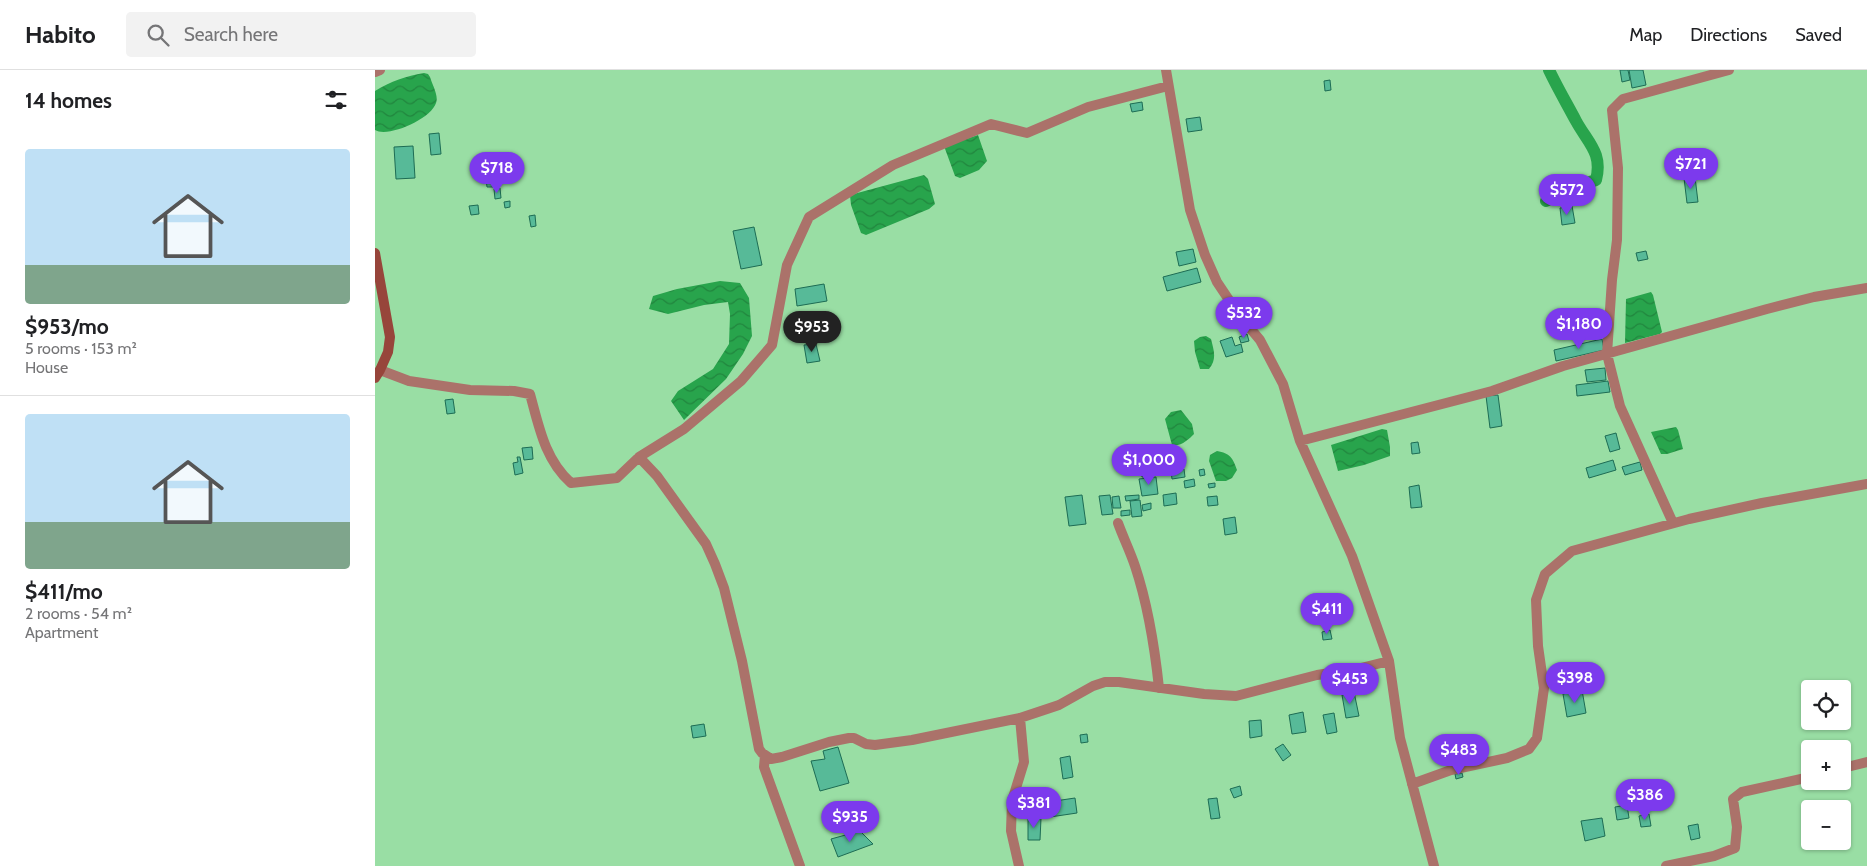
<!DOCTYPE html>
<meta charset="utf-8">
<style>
body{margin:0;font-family:Cabin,sans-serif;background:#f2f2f2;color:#202124;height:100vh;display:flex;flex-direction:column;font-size:19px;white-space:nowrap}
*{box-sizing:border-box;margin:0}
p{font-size:16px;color:#757577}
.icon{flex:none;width:28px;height:28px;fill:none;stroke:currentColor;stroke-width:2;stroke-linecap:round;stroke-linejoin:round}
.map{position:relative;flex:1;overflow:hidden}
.panel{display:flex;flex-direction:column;background:#fff;width:375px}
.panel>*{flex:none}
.buttons{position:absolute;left:1426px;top:610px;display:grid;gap:10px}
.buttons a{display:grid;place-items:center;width:50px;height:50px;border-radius:5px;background:#fff;box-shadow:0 1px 4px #0004;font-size:25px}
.price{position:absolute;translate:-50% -42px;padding:0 11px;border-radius:18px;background:#7c3aed;color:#fff;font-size:16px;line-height:32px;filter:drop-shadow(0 1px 2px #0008)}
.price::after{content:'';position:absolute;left:50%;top:30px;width:15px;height:11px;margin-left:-8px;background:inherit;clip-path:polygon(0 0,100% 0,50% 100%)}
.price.active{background:#222;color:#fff}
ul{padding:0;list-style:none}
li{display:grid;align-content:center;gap:10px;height:265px;padding:0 25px}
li+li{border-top:1px solid #e0e0e0}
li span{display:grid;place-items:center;height:155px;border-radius:5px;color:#555}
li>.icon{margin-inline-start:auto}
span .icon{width:90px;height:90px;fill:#fffc;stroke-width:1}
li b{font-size:21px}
h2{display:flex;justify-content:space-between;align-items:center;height:60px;padding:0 25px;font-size:21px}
header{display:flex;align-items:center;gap:30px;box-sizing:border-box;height:70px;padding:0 25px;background:#fff;border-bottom:1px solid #e0e0e0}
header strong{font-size:24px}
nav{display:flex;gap:28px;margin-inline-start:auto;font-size:18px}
.search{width:350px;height:45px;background:#f2f2f2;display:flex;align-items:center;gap:12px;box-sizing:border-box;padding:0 18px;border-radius:5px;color:#757577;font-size:19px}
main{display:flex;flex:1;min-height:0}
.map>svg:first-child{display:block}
.water{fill:url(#water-waves)}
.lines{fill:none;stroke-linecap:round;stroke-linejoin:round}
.canal{stroke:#28a44c;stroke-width:12}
.building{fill:#57ba98;stroke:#1d6c54}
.street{stroke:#ab726a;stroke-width:10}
.secondary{stroke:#97453b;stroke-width:10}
</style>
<header>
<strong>Habito</strong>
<div class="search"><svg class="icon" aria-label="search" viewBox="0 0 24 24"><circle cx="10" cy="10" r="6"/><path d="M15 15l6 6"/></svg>Search here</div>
<nav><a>Map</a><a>Directions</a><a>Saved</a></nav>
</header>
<main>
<section class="panel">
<h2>14 homes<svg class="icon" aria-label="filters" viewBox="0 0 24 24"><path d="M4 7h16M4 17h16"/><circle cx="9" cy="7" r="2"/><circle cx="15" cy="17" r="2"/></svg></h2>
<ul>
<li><span style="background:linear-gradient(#bfe0f5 75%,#7fa58c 0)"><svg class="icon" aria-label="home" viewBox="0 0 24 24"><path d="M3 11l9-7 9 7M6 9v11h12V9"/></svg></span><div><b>$953/mo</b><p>5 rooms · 153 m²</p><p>House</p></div></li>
<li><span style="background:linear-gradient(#bfe0f5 70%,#7fa58c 0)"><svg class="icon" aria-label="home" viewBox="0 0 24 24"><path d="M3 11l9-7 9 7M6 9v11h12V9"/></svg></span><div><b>$411/mo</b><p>2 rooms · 54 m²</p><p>Apartment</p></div></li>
</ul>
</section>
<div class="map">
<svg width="1492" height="796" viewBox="0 0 1492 796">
<defs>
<pattern id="water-waves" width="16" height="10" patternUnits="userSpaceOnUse" patternTransform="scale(1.25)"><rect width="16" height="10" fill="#28a44c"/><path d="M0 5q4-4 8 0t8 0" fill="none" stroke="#21863e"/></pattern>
</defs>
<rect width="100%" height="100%" fill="#99dea4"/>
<path class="water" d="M 49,3 L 53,4 L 55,7 C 57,14 64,26 61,33 C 56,49 13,68 0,60 L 0,21 C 16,11 31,6 49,3 Z
M 603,65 L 612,91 L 604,100 L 585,108 L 580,106 L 569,76 Z
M 549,105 L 553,109 L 560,134 L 554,139 L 491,165 L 486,163 L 476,135 L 475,125 Z
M 345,211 L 365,213 L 374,228 L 377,266 L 368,284 L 351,309 L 309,350 L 296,331 L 303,321 L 338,299 L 354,274 L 355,244 L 353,232 L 329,235 L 293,244 L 274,239 L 278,226 L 302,219 Z
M 1276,222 L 1278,225 L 1287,262 L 1285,264 L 1250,273 L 1251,229 Z
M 831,266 L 836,269 C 839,281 842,289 834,299 L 825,299 L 820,282 L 819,271 L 825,267 Z
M 806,340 L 817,354 L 819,364 C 814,369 806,377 797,375 L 790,349 L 796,342 Z
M 1301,357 L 1303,360 L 1308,379 L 1292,384 L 1286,384 L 1276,362 Z
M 1007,359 L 1012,360 L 1015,377 L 1015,386 L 989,395 L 963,401 L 956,375 Z
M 842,381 C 855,383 858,388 862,400 L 857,408 L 851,411 L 841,411 L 834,391 L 835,385 Z"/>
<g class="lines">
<path class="canal" d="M 1171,131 L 1194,119 L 1221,110 C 1228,83 1213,73 1201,51 C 1192,34 1182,17 1174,0"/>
</g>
<path class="building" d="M 1245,0 L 1253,0 L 1255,10 L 1247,12 Z
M 1254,0 L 1268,0 L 1271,15 L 1257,18 Z
M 955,10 L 956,20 L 950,21 L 949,11 Z
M 767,32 L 768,40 L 757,42 L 755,34 Z
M 825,47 L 827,60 L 813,62 L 811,49 Z
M 64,63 L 66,84 L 56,85 L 54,64 Z
M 38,76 L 40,108 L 21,109 L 19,77 Z
M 1320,107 L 1323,132 L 1312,133 L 1309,108 Z
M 117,108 L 118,117 L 112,117 L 111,109 Z
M 125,118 L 126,128 L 120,129 L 119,119 Z
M 135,131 L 135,137 L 130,138 L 129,132 Z
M 103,135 L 104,144 L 96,145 L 94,136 Z
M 1197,136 L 1200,153 L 1187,155 L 1185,138 Z
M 160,145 L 161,156 L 156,157 L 154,146 Z
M 379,157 L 387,195 L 366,199 L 358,161 Z
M 818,179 L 821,192 L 804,196 L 801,182 Z
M 1271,181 L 1273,189 L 1263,191 L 1261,183 Z
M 822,198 L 826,212 L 792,221 L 788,207 Z
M 449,214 L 452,231 L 422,236 L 420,219 Z
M 872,264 L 874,271 L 866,273 L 864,267 Z
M 857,267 L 860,276 L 866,274 L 868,282 L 851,287 L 845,271 Z
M 1227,269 L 1229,280 L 1181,291 L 1179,280 Z
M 441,274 L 445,291 L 432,293 L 429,275 Z
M 1230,298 L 1231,310 L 1212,312 L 1210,300 Z
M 1233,311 L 1235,322 L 1202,326 L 1201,315 Z
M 1123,325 L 1127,356 L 1115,358 L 1111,326 Z
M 78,329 L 80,343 L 72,344 L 70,330 Z
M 1241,363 L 1245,379 L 1235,382 L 1230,366 Z
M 1043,372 L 1045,383 L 1037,384 L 1036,373 Z
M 157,377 L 158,389 L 149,390 L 147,378 Z
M 142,387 L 145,387 L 148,403 L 140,405 L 138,393 L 143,392 Z
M 776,390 L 778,406 L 767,407 L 765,391 Z
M 1238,390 L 1241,400 L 1214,408 L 1211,398 Z
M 1265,392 L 1267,400 L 1250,405 L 1247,397 Z
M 809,399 L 810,407 L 797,409 L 796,401 Z
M 829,399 L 830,405 L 825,406 L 824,400 Z
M 781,407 L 783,424 L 767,426 L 764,409 Z
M 819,409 L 820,416 L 810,418 L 809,411 Z
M 840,413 L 840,417 L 834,418 L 833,414 Z
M 1044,415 L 1047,437 L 1036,438 L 1034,417 Z
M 801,423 L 802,434 L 789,436 L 788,425 Z
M 707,425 L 711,454 L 694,456 L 690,427 Z
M 735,425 L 738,444 L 727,445 L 724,426 Z
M 764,425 L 764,429 L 751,431 L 750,426 Z
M 744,426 L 746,438 L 738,438 L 737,427 Z
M 842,426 L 843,435 L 833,436 L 832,427 Z
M 765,430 L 767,446 L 757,447 L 755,431 Z
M 776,433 L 776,439 L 768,441 L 767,435 Z
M 755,440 L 755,445 L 746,446 L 746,441 Z
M 860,447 L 862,463 L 850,465 L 848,449 Z
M 955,560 L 957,569 L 948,570 L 947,562 Z
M 1207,620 L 1211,643 L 1192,647 L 1188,624 Z
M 979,622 L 984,646 L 971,648 L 967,625 Z
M 928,642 L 931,662 L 917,664 L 914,645 Z
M 959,643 L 962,662 L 952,664 L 948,645 Z
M 886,650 L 887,666 L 875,668 L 874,651 Z
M 329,654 L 331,666 L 318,668 L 316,656 Z
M 712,664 L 713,672 L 706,673 L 705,665 Z
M 908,674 L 916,685 L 908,691 L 900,679 Z
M 463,677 L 474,713 L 445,721 L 436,691 L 450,689 L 448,681 Z
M 695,686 L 698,707 L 688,709 L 685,688 Z
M 1087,703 L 1088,707 L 1081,709 L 1080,704 Z
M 865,716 L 867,725 L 859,728 L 855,719 Z
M 700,728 L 702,743 L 675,747 L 673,732 Z
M 842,728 L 845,748 L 836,749 L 833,729 Z
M 1252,735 L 1254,748 L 1242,750 L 1240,737 Z
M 1274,744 L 1276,756 L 1266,757 L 1264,746 Z
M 653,747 L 666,748 L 665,770 L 653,770 Z
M 1227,748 L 1230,766 L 1210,771 L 1206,751 Z
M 1323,754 L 1325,768 L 1316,770 L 1313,756 Z
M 485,761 L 498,774 L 463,787 L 456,769 Z"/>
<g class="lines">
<path class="street" d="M 791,0 L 815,140 L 830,185 L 842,212 L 864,245 L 885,270 L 908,314 L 925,371 L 977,486 L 1014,591 L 1025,668 L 1059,796
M 0,2 L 5,0
M 5,300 L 34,311 L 95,320 L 139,321 L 155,324 C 164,357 170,390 196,413 L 242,408 L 264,387 L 282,406 L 331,474 L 340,494 L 349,518 L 367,591 L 384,679 L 387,683 L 396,689 L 407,687 L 454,672 L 474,668 L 479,668 L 491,674 L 500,675 L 537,670 L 645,648 L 684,635 L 718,616 L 730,612 L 744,612 L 829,624 L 861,626 L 942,605 L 982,599 L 1014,591
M 925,371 L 1117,321 L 1188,296 L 1392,239 L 1439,227 L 1492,218
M 264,387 L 309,359 L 366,311 L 397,275 L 412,195 L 434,147 L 518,95 L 616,54 L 652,63 L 713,37 L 793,16
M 743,453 C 748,467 755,481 760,496 C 772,532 780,580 784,618
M 1298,453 L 1245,336 L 1232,284 L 1237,210 L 1242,170 L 1243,98 L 1237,40 L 1248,29 L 1354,0
M 390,685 L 389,697 L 425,796
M 1468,698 L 1492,692
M 1037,714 L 1076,700 L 1132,688 L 1154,679 L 1162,668 L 1169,618 L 1163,576 L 1161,530 L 1170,504 L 1197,481 L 1314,449 L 1387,433 L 1492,414
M 644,796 L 636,761 L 637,731 L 649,692 L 645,648
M 1291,796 L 1339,786 L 1360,778 L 1362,757 L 1358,729 L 1367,722 L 1435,707"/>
<path class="secondary" d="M 0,183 L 15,267 L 13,282 L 5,300 L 0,308"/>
</g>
</svg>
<div class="buttons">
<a><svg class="icon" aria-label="locate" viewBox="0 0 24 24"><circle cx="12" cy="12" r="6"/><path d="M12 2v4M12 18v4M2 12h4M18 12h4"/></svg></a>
<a>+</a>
<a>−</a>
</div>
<b class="price" style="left:1316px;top:120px">$721</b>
<b class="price" style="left:122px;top:124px">$718</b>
<b class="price" style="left:1192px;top:146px">$572</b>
<b class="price" style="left:869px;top:269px">$532</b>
<b class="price" style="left:1204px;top:280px">$1,180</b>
<b class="price active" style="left:437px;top:283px">$953</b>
<b class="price" style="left:774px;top:416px">$1,000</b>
<b class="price" style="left:952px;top:565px">$411</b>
<b class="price" style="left:1200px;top:634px">$398</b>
<b class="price" style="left:975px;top:635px">$453</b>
<b class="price" style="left:1084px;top:706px">$483</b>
<b class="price" style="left:1270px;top:751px">$386</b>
<b class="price" style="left:659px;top:759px">$381</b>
<b class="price" style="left:475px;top:773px">$935</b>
</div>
</main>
